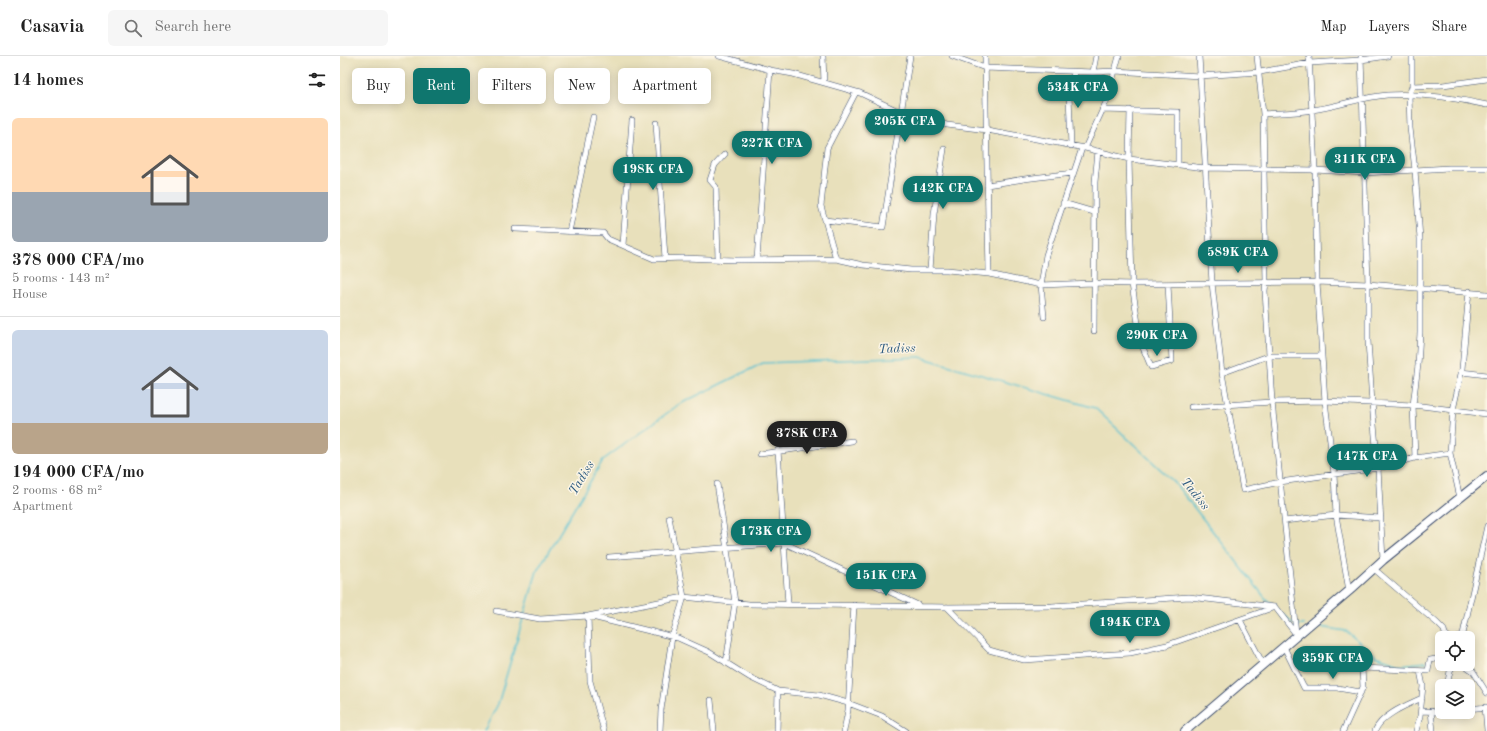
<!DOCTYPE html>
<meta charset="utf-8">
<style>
body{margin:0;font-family:"Old Standard TT",serif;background:#f6f6f6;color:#222;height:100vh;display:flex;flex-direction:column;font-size:15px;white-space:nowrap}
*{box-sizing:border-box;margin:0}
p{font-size:13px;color:#767676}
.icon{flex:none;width:22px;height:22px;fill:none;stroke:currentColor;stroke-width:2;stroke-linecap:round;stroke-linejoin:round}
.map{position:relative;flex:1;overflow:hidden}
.side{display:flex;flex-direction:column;background:#fff;width:340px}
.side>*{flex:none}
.guide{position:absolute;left:12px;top:12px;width:380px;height:36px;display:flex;gap:8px}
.buttons{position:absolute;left:1095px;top:575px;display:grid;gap:8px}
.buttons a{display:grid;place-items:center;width:40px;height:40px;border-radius:6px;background:#fff;box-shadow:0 2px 10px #0003;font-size:20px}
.price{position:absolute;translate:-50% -34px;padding:0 9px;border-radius:14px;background:#0f766e;color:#fff;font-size:13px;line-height:26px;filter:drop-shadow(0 1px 2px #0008)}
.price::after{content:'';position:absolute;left:50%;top:24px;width:12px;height:9px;margin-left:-6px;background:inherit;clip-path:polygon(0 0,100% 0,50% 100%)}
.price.on{background:#222;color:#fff}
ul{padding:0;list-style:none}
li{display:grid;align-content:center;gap:8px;height:212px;padding:0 12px}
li+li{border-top:1px solid #e0e0e0}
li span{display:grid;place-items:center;height:124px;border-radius:6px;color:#555}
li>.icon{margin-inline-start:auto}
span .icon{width:72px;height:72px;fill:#fffc;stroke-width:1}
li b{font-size:17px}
h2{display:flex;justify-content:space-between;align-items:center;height:48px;padding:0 12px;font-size:17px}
.tag{padding:0 14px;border-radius:6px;background:#fff;box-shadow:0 2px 10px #0003;font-size:14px;line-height:36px}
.tag.on{background:#0f766e;color:#fff}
header{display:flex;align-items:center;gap:24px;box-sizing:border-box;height:56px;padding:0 20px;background:#fff;border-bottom:1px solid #e0e0e0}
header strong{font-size:19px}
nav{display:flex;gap:22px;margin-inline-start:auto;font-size:14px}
.search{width:280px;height:36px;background:#f6f6f6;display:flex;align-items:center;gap:10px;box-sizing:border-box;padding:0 14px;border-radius:6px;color:#767676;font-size:15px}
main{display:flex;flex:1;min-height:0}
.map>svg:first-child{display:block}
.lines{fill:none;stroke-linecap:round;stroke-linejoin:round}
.stream{stroke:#57c1d2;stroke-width:1.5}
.street-casing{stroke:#3a4a6c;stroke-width:6}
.primary-casing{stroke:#3a4a6c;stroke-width:10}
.street{stroke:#fff;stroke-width:5}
.primary{stroke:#fff;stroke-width:8}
.labels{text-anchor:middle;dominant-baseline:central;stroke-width:3;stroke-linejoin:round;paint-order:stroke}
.water-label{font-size:13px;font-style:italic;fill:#2d5b81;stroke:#fcf5e5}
</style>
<header>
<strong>Casavia</strong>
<div class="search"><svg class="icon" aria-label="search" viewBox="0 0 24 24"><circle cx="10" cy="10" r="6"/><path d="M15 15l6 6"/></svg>Search here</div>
<nav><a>Map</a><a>Layers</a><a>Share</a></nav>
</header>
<main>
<section class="side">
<h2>14 homes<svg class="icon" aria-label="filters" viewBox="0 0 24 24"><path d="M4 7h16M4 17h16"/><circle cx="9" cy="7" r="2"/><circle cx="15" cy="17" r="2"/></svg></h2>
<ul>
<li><span style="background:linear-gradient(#ffd9b3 60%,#9aa5b1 0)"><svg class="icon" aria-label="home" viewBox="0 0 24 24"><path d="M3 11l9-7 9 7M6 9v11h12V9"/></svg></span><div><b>378 000 CFA/mo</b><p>5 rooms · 143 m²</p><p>House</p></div></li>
<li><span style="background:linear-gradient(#c9d6e8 75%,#b9a48a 0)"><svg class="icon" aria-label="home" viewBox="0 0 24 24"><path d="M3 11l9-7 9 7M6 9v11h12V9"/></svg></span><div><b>194 000 CFA/mo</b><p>2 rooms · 68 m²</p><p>Apartment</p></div></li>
</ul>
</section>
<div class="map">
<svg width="1147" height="675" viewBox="0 0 1147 675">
<rect width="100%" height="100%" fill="#fcf5e5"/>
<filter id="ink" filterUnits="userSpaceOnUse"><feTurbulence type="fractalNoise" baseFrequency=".025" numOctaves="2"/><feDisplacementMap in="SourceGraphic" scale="8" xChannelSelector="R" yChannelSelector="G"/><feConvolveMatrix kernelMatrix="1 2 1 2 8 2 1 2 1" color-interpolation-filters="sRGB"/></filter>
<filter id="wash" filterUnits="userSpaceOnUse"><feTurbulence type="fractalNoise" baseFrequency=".012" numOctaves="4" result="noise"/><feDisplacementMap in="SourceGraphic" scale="16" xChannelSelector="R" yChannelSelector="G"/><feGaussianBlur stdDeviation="0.9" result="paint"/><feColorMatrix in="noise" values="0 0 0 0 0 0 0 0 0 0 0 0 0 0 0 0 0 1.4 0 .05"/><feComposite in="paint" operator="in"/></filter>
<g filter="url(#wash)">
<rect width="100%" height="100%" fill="#e8e0bb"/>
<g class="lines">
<path class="stream" d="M 944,559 L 953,567
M 956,569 L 964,569
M 974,570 L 1006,575 L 1036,600 L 1061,609 L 1086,606
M 144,675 L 158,648 L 197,515 L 263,404 L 338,349 L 423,307 L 580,301 L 755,352 L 834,426 L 926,543 L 933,549"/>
</g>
</g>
<g filter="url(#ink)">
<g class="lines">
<defs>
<path id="street" d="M 379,0 L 430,14 L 453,18 L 520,37 L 569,60 L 607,69 L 647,74 L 745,92 L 789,103 L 865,112 L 975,114 L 1025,117 L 1109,112 L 1147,112
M 483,0 L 484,27
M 612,0 L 645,12 L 753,16 L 775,15 L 860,20 L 920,16 L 970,7 L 1021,4 L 1048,0
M 645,0 L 649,218
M 859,0 L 872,227 L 882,317 L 903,434 L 940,426 L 1038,412 L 1075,402 L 1110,397
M 917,0 L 923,58 L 926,226 L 925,235 L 932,346 L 956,577
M 969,0 L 975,114 L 977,226 L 1028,228 L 1021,0
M 1072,0 L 1072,30 L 1069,39 L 1070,72 L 1075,114 L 1080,183 L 1080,277 L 1078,309 L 1073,349 L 1075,402
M 753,16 L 756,0
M 1072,30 L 1103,29 L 1147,23
M 762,54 L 838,56 L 838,109
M 790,54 L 789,103 L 792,228 L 801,287 L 811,311 L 832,305 L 828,228
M 923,58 C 939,57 956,57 972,54 C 997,51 1021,41 1047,39 C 1079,37 1116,42 1147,49
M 316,67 L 325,202
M 731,90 L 729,40 L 734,16
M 745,92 L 767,44 L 779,0
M 647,129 L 684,123 L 733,117
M 723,147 L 754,156
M 485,164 L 543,171 L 570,0
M 175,173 L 263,177 L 268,183 L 314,203 L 344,202 L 395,204 L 496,203 L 523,209 L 571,214 L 607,214 L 649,218 L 701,229 L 753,227 L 792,228 L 977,226 L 985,345 L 994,418 L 996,459 L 1009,535
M 229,176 L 253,61
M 283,189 L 292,64
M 378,203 L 376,131 L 370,124 L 375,109 L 385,98
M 496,203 L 481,150 L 487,92 L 516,36
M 417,204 L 430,14
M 590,214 L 594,158 L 604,93
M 704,261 L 701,229 L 706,199 L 742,92
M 754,275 L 755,126 L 758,95
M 1121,316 L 1147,319
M 882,317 L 928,300 L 982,300
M 851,351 L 932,346 L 985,345 L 1073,349 L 1147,358
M 438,394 L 448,548
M 420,398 L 512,385
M 377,428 L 395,546 L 386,607
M 1120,442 L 1110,397 L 1113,354 L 1122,313 L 1129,235
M 944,465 L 996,459 L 1041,462
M 269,501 L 444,487 L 578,549
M 1043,504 L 1038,412 L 1032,347 L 1028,285 L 1028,228 L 1147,238
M 1033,512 L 1097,567 L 1104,574 L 1105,578 L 1110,582
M 607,551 L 649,594 L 684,604 L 790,597 L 827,589 L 935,551 L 955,577
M 156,555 L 200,563 L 248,560 L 344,541 L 409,548 L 607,551 L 712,550 L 849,541 L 935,551
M 900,564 L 923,608
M 1118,582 L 1123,578 L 1147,470
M 944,591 L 964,632 L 997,632 L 1021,636
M 1128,602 L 1128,611
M 1123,608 L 1133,615 L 1147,637
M 1107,630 L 1110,615 L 1114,608
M 371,644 L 374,675
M 1145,651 L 1147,674
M 1128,653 L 1147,651
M 1081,655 L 1102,656
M 1091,655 L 1093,675
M 264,675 L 250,625 L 248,560 L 338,582 L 369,596 L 409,621 L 438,635 L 479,639 L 508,647 L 542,660 L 566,675
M 320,675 L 321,654 L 332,581 L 344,541 L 329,461
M 437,675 L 438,635
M 504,675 L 508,654 L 514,549
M 1003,675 L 1023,631 L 1022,612 L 1088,615 L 1090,604 L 1102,602
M 1035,675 C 1041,659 1067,649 1082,642
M 1076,675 L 1080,660 L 1083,630 L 1080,615"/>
<path id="primary" d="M 845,675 L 1009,535 L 1043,504 L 1147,420"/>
</defs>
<use href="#street" class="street-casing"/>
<use href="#primary" class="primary-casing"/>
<use href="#street" class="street"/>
<use href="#primary" class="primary"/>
</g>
</g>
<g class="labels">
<g class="water-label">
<text transform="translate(557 293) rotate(-2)">Tadiss</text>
<text transform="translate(242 422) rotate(-59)">Tadiss</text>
<text transform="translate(855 438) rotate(51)">Tadiss</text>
</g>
</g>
</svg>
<div class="buttons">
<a><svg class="icon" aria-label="locate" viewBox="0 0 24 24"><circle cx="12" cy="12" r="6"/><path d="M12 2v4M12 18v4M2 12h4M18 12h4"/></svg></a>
<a><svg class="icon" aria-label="layers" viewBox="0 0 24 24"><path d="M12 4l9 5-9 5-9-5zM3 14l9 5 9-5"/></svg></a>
</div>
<b class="price" style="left:738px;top:53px">534K CFA</b>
<b class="price" style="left:565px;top:87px">205K CFA</b>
<b class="price" style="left:432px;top:109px">227K CFA</b>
<b class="price" style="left:1025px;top:125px">311K CFA</b>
<b class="price" style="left:313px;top:135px">198K CFA</b>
<b class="price" style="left:603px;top:154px">142K CFA</b>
<b class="price" style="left:898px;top:218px">589K CFA</b>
<b class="price" style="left:817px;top:301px">290K CFA</b>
<b class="price on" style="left:467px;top:399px">378K CFA</b>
<b class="price" style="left:1027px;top:422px">147K CFA</b>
<b class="price" style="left:431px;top:497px">173K CFA</b>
<b class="price" style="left:546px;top:541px">151K CFA</b>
<b class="price" style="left:790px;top:588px">194K CFA</b>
<b class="price" style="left:993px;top:624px">359K CFA</b>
<div class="guide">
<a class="tag">Buy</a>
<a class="tag on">Rent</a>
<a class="tag">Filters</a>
<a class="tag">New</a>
<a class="tag">Apartment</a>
</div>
</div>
</main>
